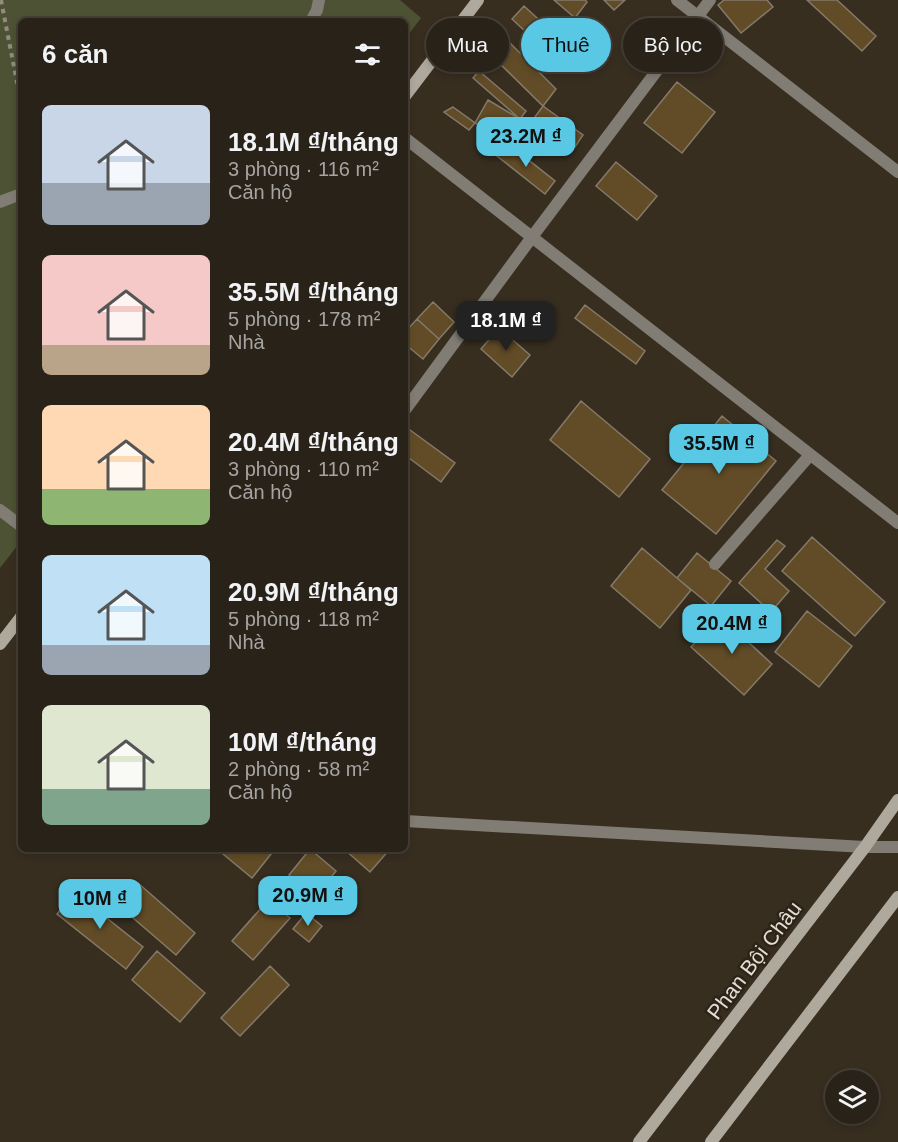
<!DOCTYPE html>
<html lang="vi">
<meta charset="utf-8">
<style>
body{margin:0;font-family:Arial,sans-serif;background:#352f25;color:#f1f3f6;height:100vh;display:flex;flex-direction:column;font-size:22px;white-space:nowrap}
*{box-sizing:border-box;margin:0}
p{font-size:20px;color:#a5a4a2}
.icon{flex:none;width:33px;height:33px;fill:none;stroke:currentColor;stroke-width:2;stroke-linecap:round;stroke-linejoin:round}
.map{position:relative;flex:1;overflow:hidden}
.details{position:absolute;left:18px;top:18px;width:390px;height:834px;display:flex;flex-direction:column;background:#292218;border-radius:9px;box-shadow:0 3px 9px #0003,0 0 0 2px #453f37}
.details>*{flex:none}
.hud{position:absolute;left:426px;top:18px;width:381px;height:54px;display:flex;gap:12px}
.tools{position:absolute;left:825px;top:1070px;display:grid;gap:12px}
.tools a{display:grid;place-items:center;width:54px;height:54px;border-radius:50%;background:#292218;box-shadow:0 3px 9px #0003,0 0 0 2px #453f37;font-size:30px}
.price{position:absolute;translate:-50% -51px;padding:0 14px;border-radius:12px;background:#59c8e4;color:#111;font-size:20px;line-height:39px;filter:drop-shadow(0 2px 3px #0008)}
.price::after{content:'';position:absolute;left:50%;top:36px;width:18px;height:14px;margin-left:-9px;background:inherit;clip-path:polygon(0 0,100% 0,50% 100%)}
.price.on{background:#222;color:#fff}
ul{padding:0;list-style:none}
li{display:flex;align-items:center;gap:18px;height:150px;padding:0 24px}
li span{display:grid;place-items:center;flex:none;width:168px;height:120px;border-radius:9px;color:#555}
li>.icon{margin-inline-start:auto}
span .icon{width:72px;height:72px;fill:#fffc;stroke-width:1}
li b{font-size:26px}
h2{display:flex;justify-content:space-between;align-items:center;height:72px;padding:0 24px;font-size:26px}
.tag{padding:0 21px;border-radius:27px;background:#292218;box-shadow:0 3px 9px #0003,0 0 0 2px #453f37;font-size:21px;line-height:54px}
.tag.on{background:#59c8e4;color:#111}
.map>svg:first-child{display:block}
.green{fill:#4c5233}
.building{fill:#624c27;stroke:#847a6a;stroke-width:1.5}
.lines{fill:none;stroke-linecap:round;stroke-linejoin:round}
.path{stroke:#928b80;stroke-width:4;stroke-dasharray:4.5 4.5;stroke-linecap:butt}
.street{stroke:#817d75;stroke-width:12}
.secondary{stroke:#afa89c;stroke-width:12}
.labels{text-anchor:middle;dominant-baseline:central;stroke-width:5;stroke-linejoin:round;paint-order:stroke}
.street-label{font-size:21px;fill:#e4ded6;stroke:#2d2417}
</style>
<div class="map">
<svg width="898" height="1142" viewBox="0 0 898 1142">
<rect width="100%" height="100%" fill="#372e20"/>
<path class="green" d="M 0,0 L 400,0 L 421,18 L 405,39 L 405,21 L 21,21 L 21,541 L 0,568 Z"/>
<path class="building" d="M 554,0 L 585,0 L 587,2 L 575,18 Z
M 604,0 L 625,0 L 614,10 Z
M 724,0 L 767,0 L 773,7 L 741,33 L 718,5 Z
M 807,0 L 837,0 L 876,36 L 862,51 Z
M 524,6 L 572,50 L 560,64 L 512,19 Z
M 505,38 L 556,89 L 543,106 L 489,53 Z
M 479,71 L 526,111 L 520,119 L 473,78 Z
M 677,82 L 715,112 L 682,153 L 644,123 Z
M 488,100 L 520,119 L 507,143 L 475,123 Z
M 543,106 L 583,135 L 575,147 L 534,118 Z
M 453,107 L 475,123 L 469,130 L 444,112 Z
M 507,143 L 555,181 L 545,194 L 497,156 Z
M 616,162 L 657,196 L 637,220 L 596,186 Z
M 433,302 L 454,322 L 439,339 L 417,319 Z
M 585,305 L 645,351 L 636,364 L 575,318 Z
M 417,319 L 439,339 L 423,359 L 405,344 L 405,332 Z
M 499,328 L 530,355 L 512,377 L 481,349 Z
M 581,401 L 650,459 L 619,497 L 550,440 Z
M 722,416 L 776,461 L 716,534 L 662,490 Z
M 406,427 L 455,463 L 441,482 L 405,455 Z
M 812,537 L 885,602 L 855,636 L 782,571 Z
M 777,540 L 785,546 L 765,569 L 789,591 L 771,612 L 739,583 Z
M 642,548 L 691,590 L 660,628 L 611,586 Z
M 697,553 L 731,581 L 711,606 L 677,578 Z
M 807,611 L 852,646 L 819,687 L 775,652 Z
M 720,616 L 772,664 L 744,695 L 691,647 Z
M 217,849 L 265,849 L 271,854 L 252,878 Z
M 310,849 L 336,871 L 315,897 L 289,875 Z
M 344,849 L 390,849 L 370,872 Z
M 138,883 L 195,933 L 176,955 L 118,905 Z
M 74,892 L 143,947 L 126,969 L 57,914 Z
M 269,899 L 290,918 L 253,960 L 232,941 Z
M 306,913 L 322,926 L 309,942 L 293,929 Z
M 157,951 L 205,993 L 180,1022 L 132,980 Z
M 270,966 L 289,985 L 240,1036 L 221,1018 Z"/>
<g class="lines">
<path class="path" d="M 1,0 L 21,103"/>
<path class="street" d="M 677,0 L 898,172
M 311,21 L 317,10 L 319,0
M 405,138 L 898,523
M 0,202 L 21,194
M 405,410 L 532,237 L 710,0
M 0,510 L 21,526
M 715,564 L 810,455
M 405,821 L 865,847 L 898,847"/>
<path class="secondary" d="M 405,96 L 478,0
M 0,644 L 21,617
M 639,1142 L 865,847 L 898,800
M 711,1142 L 898,897"/>
</g>
<g class="labels">
<g class="street-label">
<text transform="translate(754 960) rotate(-53)">Phan Bội Châu</text>
</g>
</g>
</svg>
<div class="tools">
<a><svg class="icon" aria-label="layers" viewBox="0 0 24 24"><path d="M12 4l9 5-9 5-9-5zM3 14l9 5 9-5"/></svg></a>
</div>
<b class="price" style="left:526px;top:168px">23.2M ₫</b>
<b class="price on" style="left:506px;top:352px">18.1M ₫</b>
<b class="price" style="left:719px;top:475px">35.5M ₫</b>
<b class="price" style="left:732px;top:655px">20.4M ₫</b>
<b class="price" style="left:308px;top:927px">20.9M ₫</b>
<b class="price" style="left:100px;top:930px">10M ₫</b>
<div class="hud">
<a class="tag">Mua</a>
<a class="tag on">Thuê</a>
<a class="tag">Bộ lọc</a>
</div>
<section class="details">
<h2>6 căn<svg class="icon" aria-label="filters" viewBox="0 0 24 24"><path d="M4 7h16M4 17h16"/><circle cx="9" cy="7" r="2"/><circle cx="15" cy="17" r="2"/></svg></h2>
<ul>
<li><span style="background:linear-gradient(#c9d6e8 65%,#9aa5b1 0)"><svg class="icon" aria-label="home" viewBox="0 0 24 24"><path d="M3 11l9-7 9 7M6 9v11h12V9"/></svg></span><div><b>18.1M ₫/tháng</b><p>3 phòng · 116 m²</p><p>Căn hộ</p></div></li>
<li><span style="background:linear-gradient(#f6c9c9 75%,#b9a48a 0)"><svg class="icon" aria-label="home" viewBox="0 0 24 24"><path d="M3 11l9-7 9 7M6 9v11h12V9"/></svg></span><div><b>35.5M ₫/tháng</b><p>5 phòng · 178 m²</p><p>Nhà</p></div></li>
<li><span style="background:linear-gradient(#ffd9b3 70%,#8fb573 0)"><svg class="icon" aria-label="home" viewBox="0 0 24 24"><path d="M3 11l9-7 9 7M6 9v11h12V9"/></svg></span><div><b>20.4M ₫/tháng</b><p>3 phòng · 110 m²</p><p>Căn hộ</p></div></li>
<li><span style="background:linear-gradient(#bfe0f5 75%,#9aa5b1 0)"><svg class="icon" aria-label="home" viewBox="0 0 24 24"><path d="M3 11l9-7 9 7M6 9v11h12V9"/></svg></span><div><b>20.9M ₫/tháng</b><p>5 phòng · 118 m²</p><p>Nhà</p></div></li>
<li><span style="background:linear-gradient(#dfe7d0 70%,#7fa58c 0)"><svg class="icon" aria-label="home" viewBox="0 0 24 24"><path d="M3 11l9-7 9 7M6 9v11h12V9"/></svg></span><div><b>10M ₫/tháng</b><p>2 phòng · 58 m²</p><p>Căn hộ</p></div></li>
</ul>
</section>
</div>
